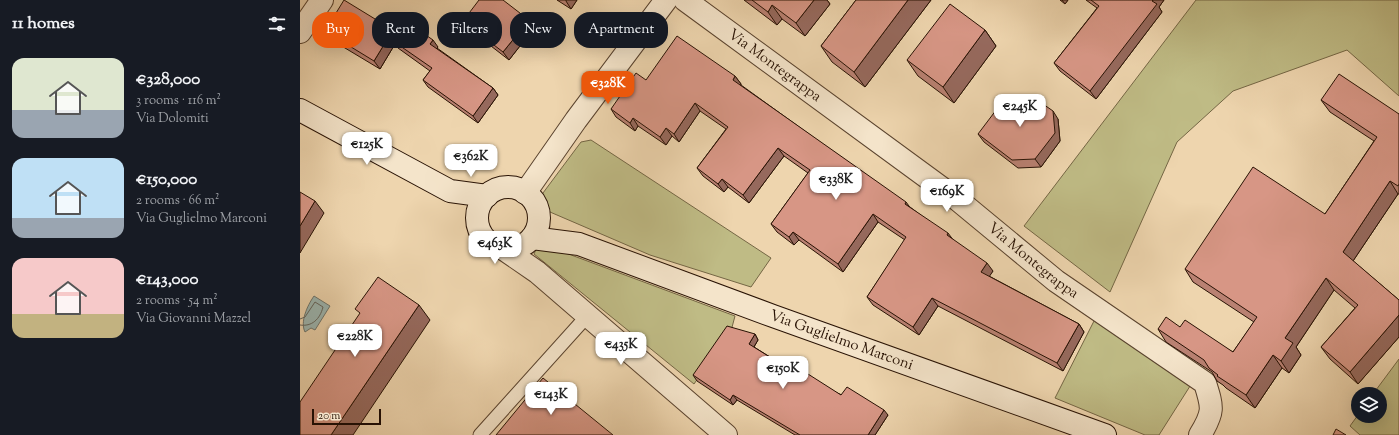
<!DOCTYPE html>
<meta charset="utf-8">
<style>
body{margin:0;font-family:"Sorts Mill Goudy",serif;background:#242831;color:#f1f3f6;height:100vh;display:flex;flex-direction:column;font-size:15px;white-space:nowrap}
*{box-sizing:border-box;margin:0}
p{font-size:13px;color:#9ea1a6}
.icon{flex:none;width:22px;height:22px;fill:none;stroke:currentColor;stroke-width:2;stroke-linecap:round;stroke-linejoin:round}
.map{position:relative;flex:1;overflow:hidden}
.side{display:flex;flex-direction:column;background:#171b24;width:300px}
.side>*{flex:none}
.top-card{position:absolute;left:12px;top:12px;width:380px;height:36px;display:flex;gap:8px}
.fabs{position:absolute;left:1051px;top:387px;display:grid;gap:8px}
.fabs a{display:grid;place-items:center;width:36px;height:36px;border-radius:50%;background:#171b24;box-shadow:0 4px 16px #0002;font-size:20px}
.scale{position:absolute;left:12px;bottom:10px;width:69px;box-sizing:border-box;padding-left:4px;border:2px solid #281204;border-top:0;font-size:11px;line-height:14px;white-space:nowrap;color:#281204;-webkit-text-stroke:3px #f4e4ca;paint-order:stroke}
.price{position:absolute;translate:-50% -34px;padding:0 9px;border-radius:8px;background:#fff;color:#222;font-size:13px;line-height:26px;filter:drop-shadow(0 1px 2px #0008)}
.price::after{content:'';position:absolute;left:50%;top:24px;width:12px;height:9px;margin-left:-6px;background:inherit;clip-path:polygon(0 0,100% 0,50% 100%)}
.price.selected{background:#ea580c;color:#fff}
ul{padding:0;list-style:none}
li{display:flex;align-items:center;gap:12px;height:100px;padding:0 12px}
li span{display:grid;place-items:center;flex:none;width:112px;height:80px;border-radius:12px;color:#555}
li>.icon{margin-inline-start:auto}
span .icon{width:48px;height:48px;fill:#fffc;stroke-width:1}
li b{font-size:17px}
h2{display:flex;justify-content:space-between;align-items:center;height:48px;padding:0 12px;font-size:17px}
.pill{padding:0 14px;border-radius:16px;background:#171b24;box-shadow:0 4px 16px #0002;font-size:14px;line-height:36px}
.pill.selected{background:#ea580c;color:#fff}
main{display:flex;flex:1;min-height:0}
.map>svg:first-child{display:block}
.green{fill:#bfbb85;stroke:#746644}
.water{fill:#9cb7b3;stroke:#6e756d}
.lines{fill:none;stroke-linecap:round;stroke-linejoin:round}
.shore{stroke:#62645c;stroke-width:1}
.lane-casing{stroke:#5a432e;stroke-width:15}
.street-casing{stroke:#5a432e;stroke-width:24}
.secondary-casing{stroke:#281204;stroke-width:24}
.lane{stroke:#f4e4ca;stroke-width:13}
.street{stroke:#f4e4ca;stroke-width:22}
.secondary{stroke:#f4e4ca;stroke-width:22}
.wall{fill:#b98172;stroke:#281204}
.shaded-wall{fill:#96695d;stroke:#281204}
.building{fill:#d79685;stroke:#281204}
.labels{text-anchor:middle;dominant-baseline:central;stroke-width:3;stroke-linejoin:round;paint-order:stroke}
.street-label{font-size:15px;fill:#281204;stroke:#f4e4ca}
</style>
<main>
<section class="side">
<h2>11 homes<svg class="icon" aria-label="filters" viewBox="0 0 24 24"><path d="M4 7h16M4 17h16"/><circle cx="9" cy="7" r="2"/><circle cx="15" cy="17" r="2"/></svg></h2>
<ul>
<li><span style="background:linear-gradient(#dfe7d0 65%,#9aa5b1 0)"><svg class="icon" aria-label="home" viewBox="0 0 24 24"><path d="M3 11l9-7 9 7M6 9v11h12V9"/></svg></span><div><b>€328,000</b><p>3 rooms · 116 m²</p><p>Via Dolomiti</p></div></li>
<li><span style="background:linear-gradient(#bfe0f5 75%,#9aa5b1 0)"><svg class="icon" aria-label="home" viewBox="0 0 24 24"><path d="M3 11l9-7 9 7M6 9v11h12V9"/></svg></span><div><b>€150,000</b><p>2 rooms · 66 m²</p><p>Via Guglielmo Marconi</p></div></li>
<li><span style="background:linear-gradient(#f6c9c9 70%,#c2b280 0)"><svg class="icon" aria-label="home" viewBox="0 0 24 24"><path d="M3 11l9-7 9 7M6 9v11h12V9"/></svg></span><div><b>€143,000</b><p>2 rooms · 54 m²</p><p>Via Giovanni Mazzel</p></div></li>
</ul>
</section>
<div class="map">
<svg width="1099" height="435" viewBox="0 0 1099 435">
<rect width="100%" height="100%" fill="#eed5ae"/>
<filter id="stains"><feTurbulence type="fractalNoise" baseFrequency=".005" numOctaves="4"/><feColorMatrix values="0 0 0 0 .2 0 0 0 0 .09 0 0 0 0 .02 0 0 0 .5 -.17"/></filter>
<radialGradient id="worn" r=".72"><stop offset=".6" stop-color="#630" stop-opacity="0"/><stop offset="1" stop-color="#630" stop-opacity=".3"/></radialGradient>
<path class="green" d="M 896,0 L 1099,0 L 1099,96 L 1047,50 L 933,91 L 877,142 L 810,292 L 724,226 Z
M 291,140 L 471,258 L 451,287 L 350,255 L 250,212 L 240,197 L 281,142 Z
M 239,243 L 435,316 L 431,331 L 394,384 L 234,254 Z
M 795,319 L 892,383 L 859,435 L 845,435 L 755,398 Z
M 1099,359 L 1099,435 L 1060,435 L 1050,426 L 1058,415 L 1080,416 L 1080,394 L 1073,394 Z"/>
<path class="water" d="M 14,296 L 30,306 L 15,330 L 11,328 L 5,332 C 0,322 7,306 14,296 Z"/>
<g class="lines">
<path class="shore" d="M 0,319 L 5,317 L 15,302 L 23,307 C 20,319 12,327 0,325"/>
<defs>
<path id="lane" d="M 180,435 L 288,315"/>
<g id="street">
<path id="s1" d="M 385,0 L 658,200 L 756,281 L 905,383 C 913,408 914,412 900,435"/>
<path d="M 0,32 L 22,0"/>
<path d="M 225,193 L 276,120 L 366,0"/>
<path d="M 205,250 L 237,272 L 426,435"/>
</g>
<g id="secondary">
<path d="M 0,110 L 150,191 L 187,196"/>
<circle cx="208" cy="218" r="31"/>
<path id="s2" d="M 232,238 L 279,244 L 473,316 L 805,435"/>
</g>
</defs>
<use href="#lane" class="lane-casing"/>
<use href="#street" class="street-casing"/>
<use href="#secondary" class="secondary-casing"/>
<use href="#lane" class="lane"/>
<use href="#street" class="street"/>
<use href="#secondary" class="secondary"/>
</g>
<path class="wall" d="M 257,0 L 277,0 L 271,9 Z
M 444,0 L 527,0 L 530,4 L 505,36 L 482,19 L 477,25 Z
M 556,0 L 631,0 L 565,87 L 532,62 L 521,46 Z
M 760,0 L 768,0 L 765,4 Z
M 786,0 L 864,0 L 859,7 L 862,12 L 796,99 L 760,71 L 754,63 L 797,8 Z
M 229,20 L 234,28 L 209,60 L 169,29 L 163,21 Z
M 93,30 L 97,35 L 138,47 L 137,48 L 193,88 L 198,95 L 178,123 L 128,87 L 123,80 L 130,71 L 98,48 L 95,44 L 80,69 L 30,39 L 25,31 Z
M 685,30 L 696,46 L 654,103 L 618,76 L 607,60 Z
M 435,76 L 441,84 L 441,85 L 610,207 L 652,239 L 693,271 L 689,276 L 779,324 L 784,332 L 763,371 L 638,306 L 619,335 L 573,305 L 567,297 L 605,240 L 578,222 L 543,272 L 499,240 L 494,245 L 477,232 L 471,224 L 508,173 L 484,156 L 449,203 L 428,187 L 424,192 L 403,176 L 397,168 L 426,129 L 400,111 L 379,142 L 372,136 L 366,145 L 338,126 L 335,131 L 316,117 L 311,109 L 346,80 Z
M 1021,100 L 1099,114 L 1099,194 L 1098,194 L 1053,261 L 1099,300 L 1099,337 L 1058,384 L 1030,359 L 1021,347 L 1055,308 L 1034,290 L 996,347 L 1001,355 L 989,373 L 982,368 L 955,408 L 926,388 L 923,385 L 917,381 L 912,372 L 866,342 L 858,329 L 880,327 L 933,352 L 954,322 L 893,282 L 885,269 L 1025,214 L 1074,141 L 1030,112 Z
M 758,119 L 760,141 L 741,167 L 718,168 L 684,142 L 678,134 Z
M 455,334 L 458,340 L 454,347 L 505,379 L 588,415 L 575,435 L 495,435 L 437,400 L 433,405 L 397,381 L 393,375 Z"/>
<path class="shaded-wall" d="M 266,0 L 277,0 L 271,9 L 266,1 Z
M 514,0 L 527,0 L 530,4 L 505,36 L 496,23 Z
M 608,0 L 631,0 L 565,87 L 554,72 Z
M 762,0 L 768,0 L 765,4 Z
M 853,0 L 864,0 L 859,7 L 862,12 L 796,99 L 790,91 Z
M 472,5 L 482,19 L 477,25 L 468,12 Z
M 229,20 L 234,28 L 209,60 L 203,52 Z
M 93,30 L 99,38 L 93,41 L 95,44 L 80,69 L 74,61 Z
M 685,30 L 696,46 L 654,103 L 643,87 Z
M 133,40 L 138,47 L 135,51 L 130,44 Z
M 435,76 L 441,84 L 439,88 L 433,80 Z
M 193,88 L 198,95 L 178,123 L 173,116 Z
M 395,103 L 400,111 L 379,142 L 374,134 Z
M 753,111 L 758,119 L 760,141 L 741,167 L 735,159 Z
M 333,118 L 338,126 L 335,131 L 330,123 Z
M 366,128 L 372,136 L 366,145 L 360,137 Z
M 478,148 L 484,156 L 449,203 L 443,195 Z
M 422,179 L 428,187 L 424,192 L 418,184 Z
M 1090,181 L 1098,194 L 1051,264 L 1043,252 Z
M 15,201 L 24,213 L 0,253 L 0,226 Z
M 606,202 L 612,210 L 605,204 Z
M 573,214 L 578,222 L 543,272 L 538,264 Z
M 493,232 L 499,240 L 494,245 L 489,237 Z
M 648,233 L 654,241 L 647,235 Z
M 687,263 L 693,271 L 687,280 L 681,272 Z
M 1026,278 L 1034,290 L 996,347 L 1001,355 L 989,373 L 981,361 L 985,338 Z
M 632,298 L 638,306 L 619,335 L 613,327 Z
M 119,305 L 130,320 L 53,435 L 31,435 Z
M 1099,315 L 1099,337 L 1058,384 L 1050,372 Z
M 779,324 L 784,332 L 763,371 L 757,363 Z
M 455,334 L 458,340 L 452,350 L 449,344 Z
M 973,355 L 982,368 L 955,408 L 946,395 Z
M 433,395 L 437,400 L 433,405 L 430,400 Z
M 584,410 L 588,415 L 575,435 L 568,435 Z"/>
<path class="building" d="M 44,0 L 93,30 L 74,61 L 25,31 Z
M 179,0 L 203,0 L 229,20 L 203,52 L 163,21 Z
M 452,0 L 514,0 L 496,23 L 472,5 L 468,12 Z
M 556,0 L 608,0 L 554,72 L 521,46 Z
M 791,0 L 853,0 L 852,1 L 857,4 L 790,91 L 754,63 L 799,6 Z
M 650,4 L 685,30 L 643,87 L 607,60 Z
M 107,22 L 133,40 L 130,44 L 193,88 L 173,116 L 123,80 L 132,68 L 93,41 Z
M 377,36 L 435,76 L 433,80 L 606,202 L 605,204 L 648,233 L 647,235 L 687,263 L 681,272 L 779,324 L 757,363 L 632,298 L 613,327 L 567,297 L 606,237 L 573,214 L 538,264 L 493,232 L 489,237 L 471,224 L 510,170 L 478,148 L 443,195 L 422,179 L 418,184 L 397,168 L 428,127 L 395,103 L 374,134 L 366,128 L 360,137 L 333,118 L 330,123 L 311,109 L 336,73 L 346,80 Z
M 1039,74 L 1099,114 L 1099,184 L 1098,186 L 1090,181 L 1043,252 L 1099,300 L 1099,315 L 1050,372 L 1021,347 L 1058,305 L 1026,278 L 985,338 L 993,343 L 981,361 L 973,355 L 946,395 L 917,376 L 918,375 L 909,368 L 904,360 L 858,329 L 866,317 L 880,327 L 885,320 L 933,352 L 957,317 L 885,269 L 953,167 L 1025,214 L 1077,137 L 1021,100 Z
M 730,95 L 753,111 L 755,133 L 735,159 L 712,160 L 678,134 L 706,97 Z
M 0,192 L 15,201 L 0,226 Z
M 78,277 L 119,305 L 31,435 L 0,435 L 0,402 L 60,313 L 55,309 Z
M 427,326 L 455,334 L 449,344 L 505,379 L 508,374 L 541,395 L 547,387 L 584,410 L 568,435 L 500,435 L 433,395 L 430,400 L 393,375 Z
M 243,378 L 313,435 L 196,435 Z
M 1036,429 L 1046,435 L 1033,435 Z"/>
<g class="labels">
<g class="street-label">
<text stroke="none"><textPath href="#s1" startOffset="111">Via Montegrappa</textPath></text>
<text stroke="none"><textPath href="#s1" startOffset="435">Via Montegrappa</textPath></text>
<text stroke="none"><textPath href="#s2" startOffset="327">Via Guglielmo Marconi</textPath></text>
</g>
</g>
<rect width="100%" height="100%" filter="url(#stains)"/>
<rect width="100%" height="100%" fill="url(#worn)"/>
</svg>
<div class="fabs">
<a><svg class="icon" aria-label="layers" viewBox="0 0 24 24"><path d="M12 4l9 5-9 5-9-5zM3 14l9 5 9-5"/></svg></a>
</div>
<div class="scale">20 m</div>
<b class="price selected" style="left:308px;top:105px">€328K</b>
<b class="price" style="left:720px;top:128px">€245K</b>
<b class="price" style="left:67px;top:166px">€125K</b>
<b class="price" style="left:171px;top:178px">€362K</b>
<b class="price" style="left:536px;top:201px">€338K</b>
<b class="price" style="left:647px;top:213px">€169K</b>
<b class="price" style="left:195px;top:265px">€463K</b>
<b class="price" style="left:55px;top:358px">€228K</b>
<b class="price" style="left:321px;top:366px">€435K</b>
<b class="price" style="left:483px;top:390px">€150K</b>
<b class="price" style="left:251px;top:416px">€143K</b>
<div class="top-card">
<a class="pill selected">Buy</a>
<a class="pill">Rent</a>
<a class="pill">Filters</a>
<a class="pill">New</a>
<a class="pill">Apartment</a>
</div>
</div>
</main>
